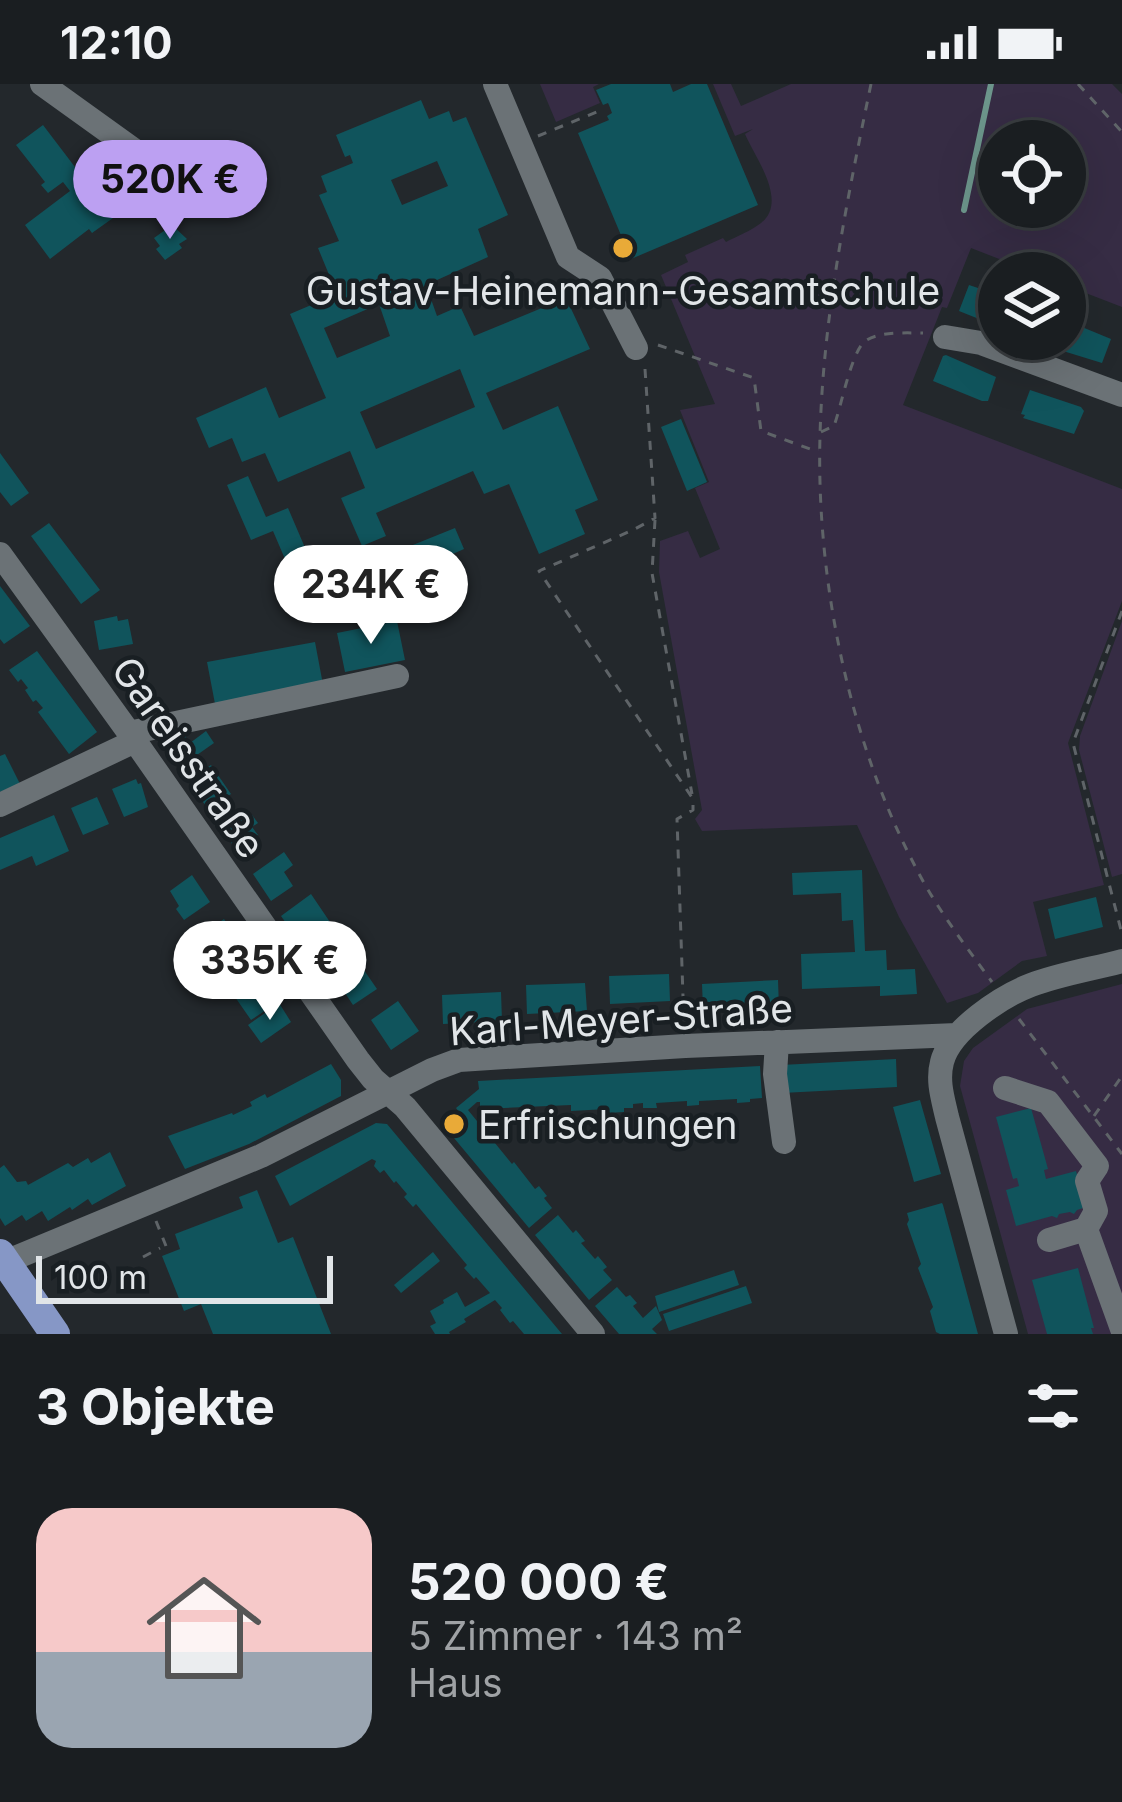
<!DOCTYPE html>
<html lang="de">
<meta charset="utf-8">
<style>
body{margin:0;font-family:Inter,sans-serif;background:#272b2e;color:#f1f3f6;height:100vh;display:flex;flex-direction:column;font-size:45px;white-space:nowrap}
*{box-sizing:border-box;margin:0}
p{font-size:39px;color:#9fa2a5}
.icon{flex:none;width:66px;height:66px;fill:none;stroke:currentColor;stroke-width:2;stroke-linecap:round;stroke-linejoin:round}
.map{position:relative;height:1250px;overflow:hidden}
.drawer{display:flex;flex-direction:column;background:#1a1e21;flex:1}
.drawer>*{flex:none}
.controls{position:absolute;left:978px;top:36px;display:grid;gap:24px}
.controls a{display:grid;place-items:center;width:108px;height:108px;border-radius:50%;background:#1a1e21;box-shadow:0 12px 48px #0002,0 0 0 3px #383c3f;font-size:60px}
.scale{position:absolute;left:36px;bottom:30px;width:297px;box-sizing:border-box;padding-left:12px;border:6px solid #e1e5e8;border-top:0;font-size:33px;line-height:42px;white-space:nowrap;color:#e1e5e8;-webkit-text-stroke:9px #191f23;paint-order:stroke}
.price{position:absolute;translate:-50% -102px;padding:0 27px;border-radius:42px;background:#fff;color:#222;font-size:39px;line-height:78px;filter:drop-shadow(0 3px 6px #0008)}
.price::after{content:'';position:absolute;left:50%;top:72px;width:36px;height:27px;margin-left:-18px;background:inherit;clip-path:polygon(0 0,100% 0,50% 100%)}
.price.active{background:#bca0f2;color:#111}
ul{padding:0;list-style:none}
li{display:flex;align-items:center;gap:36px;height:300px;padding:0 36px}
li+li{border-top:3px solid #383c3f}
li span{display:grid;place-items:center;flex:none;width:336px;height:240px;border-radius:36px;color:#555}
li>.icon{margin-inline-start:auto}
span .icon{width:144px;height:144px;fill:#fffc;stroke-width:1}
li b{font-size:51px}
h2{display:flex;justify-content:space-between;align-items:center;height:144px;padding:0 36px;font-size:51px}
.status{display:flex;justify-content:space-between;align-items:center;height:84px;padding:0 60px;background:#1a1e21;direction:ltr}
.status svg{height:33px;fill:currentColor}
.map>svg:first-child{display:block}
.green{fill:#362c44;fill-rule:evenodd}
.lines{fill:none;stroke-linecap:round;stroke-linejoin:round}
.stream{stroke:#6c958b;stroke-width:6}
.building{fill:#10545c;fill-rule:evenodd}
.path{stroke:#5f6468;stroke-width:3;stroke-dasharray:9 9;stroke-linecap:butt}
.minor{stroke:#6b7276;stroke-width:24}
.major{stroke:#8697c6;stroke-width:30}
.poi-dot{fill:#e9aa38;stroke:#191f23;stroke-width:4.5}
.labels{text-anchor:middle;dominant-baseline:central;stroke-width:9;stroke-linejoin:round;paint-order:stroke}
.poi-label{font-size:39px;fill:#e1e5e8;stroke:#191f23}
.street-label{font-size:39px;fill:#e1e5e8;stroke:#191f23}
</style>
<div class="status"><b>12:10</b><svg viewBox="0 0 49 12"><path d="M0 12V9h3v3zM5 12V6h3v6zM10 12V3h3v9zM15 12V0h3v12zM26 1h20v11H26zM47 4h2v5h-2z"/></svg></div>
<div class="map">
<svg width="1122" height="1250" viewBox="0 0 1122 1250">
<rect width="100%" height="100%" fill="#23282c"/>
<path class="green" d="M 540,0 L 599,0 L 593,3 L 600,19 L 556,38 Z
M 713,0 L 731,0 L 741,22 L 791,0 L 1112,0 L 1122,10 L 1122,223 L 1065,201 L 1065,189 L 1035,189 L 971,164 L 947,224 L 942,223 L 903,321 L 1122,405 L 1122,517 L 1068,659 L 1104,801 L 1033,818 L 1047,872 L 1022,877 L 978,909 L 947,919 L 899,833 L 857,741 L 702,747 L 695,735 L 702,726 L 659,488 L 660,457 L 688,447 L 700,474 L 720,465 L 695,404 L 709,398 L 680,326 L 715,320 L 661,191 L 688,178 L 685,171 L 723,154 L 726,158 C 737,152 751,147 761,139 C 789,117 754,72 745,50 L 753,45 L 735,52 ZM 999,57 L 1065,57 L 1065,123 L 999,123 Z
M 1122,537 L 1122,790 L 1112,793 L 1079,666 L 1080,652 Z
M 1122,900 L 1122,1250 L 1028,1250 L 960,1002 L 964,977 L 973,964 L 1027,925 Z"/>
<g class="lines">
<path class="stream" d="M 964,126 L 991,0"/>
</g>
<path class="building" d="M 611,0 L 670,0 L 673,8 L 691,0 L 707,0 L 758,121 L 631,175 L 578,49 L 609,36 L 607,32 L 612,29 L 609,21 L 608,19 L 603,21 L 596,6 Z
M 421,16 L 429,35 L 449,27 L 453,38 L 466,33 L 508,131 L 478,145 L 488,173 L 426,201 L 437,232 L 460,222 L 474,252 L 566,214 L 590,265 L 486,309 L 503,346 L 558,322 L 598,416 L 575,426 L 585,450 L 539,470 L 509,400 L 484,410 L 473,387 L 376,429 L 386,452 L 362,462 L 341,414 L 365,404 L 350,367 L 278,398 L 265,369 L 242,378 L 232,354 L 209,364 L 196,334 L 266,303 L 279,334 L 326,314 L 290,230 L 337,210 L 318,164 L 339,157 L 319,111 L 327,108 L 321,92 L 353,79 L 350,71 L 345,73 L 336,51 ZM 437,77 L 448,102 L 402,121 L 391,96 ZM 379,220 L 390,252 L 337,274 L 324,244 ZM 460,285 L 475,323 L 376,365 L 360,328 Z
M 43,41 L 78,87 L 94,75 L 122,112 L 106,124 L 113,134 L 92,149 L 89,145 L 50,175 L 25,141 L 70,107 L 63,98 L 48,109 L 41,101 L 45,98 L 16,61 Z
M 172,141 L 187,155 L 179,160 L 182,164 L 165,176 L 156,165 L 160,162 L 154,154 Z
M 969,201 L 999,211 L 999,243 L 959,227 Z
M 1065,236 L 1111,255 L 1102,279 L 1050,263 L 1047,259 L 1049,255 L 1065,255 Z
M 946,271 L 996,293 L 988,317 L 982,317 L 933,297 L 943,272 Z
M 1030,306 L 1081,323 L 1084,327 L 1074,350 L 1023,334 L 1025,331 L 1021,330 Z
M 681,335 L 707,398 L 687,407 L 661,343 Z
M 0,369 L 29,409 L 11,422 L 0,408 Z
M 248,392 L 266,433 L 288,424 L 312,480 L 346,467 L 355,487 L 300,510 L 273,447 L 251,456 L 227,401 Z
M 49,439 L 100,506 L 81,520 L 31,452 Z
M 455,444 L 464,465 L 437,477 L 441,486 L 433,489 L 429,479 L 402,490 L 393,469 Z
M 0,502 L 30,542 L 4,560 L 0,555 Z
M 117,532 L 118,537 L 128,535 L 133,560 L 99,566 L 94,537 Z
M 397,537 L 405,576 L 345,588 L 337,549 Z
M 315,558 L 324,606 L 216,625 L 207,578 Z
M 37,567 L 97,648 L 69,670 L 38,628 L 43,624 L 36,616 L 33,618 L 25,606 L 28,604 L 21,595 L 18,598 L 9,586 Z
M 206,647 L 214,659 L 187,678 L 175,660 L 185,652 L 190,659 Z
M 5,670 L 20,700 L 0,708 L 0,672 Z
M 211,681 L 231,710 L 208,725 L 188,697 Z
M 136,695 L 138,700 L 141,699 L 148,723 L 124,733 L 112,705 Z
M 97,713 L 109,740 L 83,751 L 71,724 Z
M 240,725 L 247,735 L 252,731 L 258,739 L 252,743 L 258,751 L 236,766 L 219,740 Z
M 54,731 L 69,767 L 36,782 L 32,772 L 0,786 L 0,754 Z
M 284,768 L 293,781 L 284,788 L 293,802 L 271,817 L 253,790 Z
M 862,786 L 865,867 L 886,866 L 887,886 L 915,885 L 917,910 L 880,912 L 880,902 L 802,905 L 801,870 L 855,868 L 853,836 L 842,837 L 841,809 L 793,811 L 792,789 Z
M 192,791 L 210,818 L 184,836 L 176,825 L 179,822 L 170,807 Z
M 311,810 L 332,841 L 302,862 L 281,832 Z
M 1096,813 L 1103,843 L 1055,855 L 1048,825 Z
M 224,835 L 241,860 L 217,876 L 207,862 L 203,865 L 196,854 Z
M 344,857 L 377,905 L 353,921 L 321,873 Z
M 253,881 L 259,891 L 261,890 L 278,918 L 251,936 L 226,900 Z
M 669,890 L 670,917 L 610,920 L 609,892 Z
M 778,896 L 779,924 L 741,928 L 731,927 L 731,922 L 703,924 L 702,900 Z
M 585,899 L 587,927 L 527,930 L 526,901 Z
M 501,908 L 502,937 L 443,940 L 442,911 Z
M 398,917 L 419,947 L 391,966 L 371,936 Z
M 279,919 L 291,938 L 261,959 L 248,941 Z
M 896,975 L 897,1003 L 782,1009 L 781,981 Z
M 331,980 L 341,996 L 341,1012 L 249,1060 L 185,1085 L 168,1052 L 232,1029 L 233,1031 L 252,1022 L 250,1018 L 265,1010 L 267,1014 Z
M 760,982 L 762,1014 L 750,1015 L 750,1018 L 737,1019 L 737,1015 L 699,1017 L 699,1021 L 687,1022 L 687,1017 L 656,1019 L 657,1024 L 643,1024 L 643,1019 L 633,1020 L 633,1024 L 624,1024 L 624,1028 L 607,1029 L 607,1025 L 571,1027 L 571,1021 L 480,1025 L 480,1018 L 477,1018 L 468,1026 L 512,1080 L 514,1078 L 535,1105 L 539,1102 L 547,1112 L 544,1114 L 552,1124 L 529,1144 L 444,1042 L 459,1028 L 456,1024 L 479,1005 L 478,997 Z
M 920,1016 L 941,1090 L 914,1098 L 893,1023 Z
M 1031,1024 L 1048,1085 L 1044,1086 L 1046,1095 L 1076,1087 L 1086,1123 L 1077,1126 L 1074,1130 L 1070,1128 L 1059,1130 L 1057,1134 L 1052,1132 L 1016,1142 L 1006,1106 L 1019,1102 L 1017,1094 L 1013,1095 L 996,1033 Z
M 376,1039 L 387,1040 L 562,1250 L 524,1250 L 513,1237 L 510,1239 L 500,1226 L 502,1224 L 495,1216 L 464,1235 L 466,1238 L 449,1248 L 450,1250 L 435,1250 L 430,1242 L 436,1239 L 430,1227 L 444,1219 L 443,1216 L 457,1208 L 465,1223 L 490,1209 L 476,1193 L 474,1195 L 464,1184 L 467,1181 L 416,1120 L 413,1123 L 404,1113 L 407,1110 L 396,1097 L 394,1099 L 384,1086 L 380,1089 L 374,1082 L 376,1077 L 372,1075 L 290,1122 L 275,1092 Z
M 110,1068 L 126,1102 L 92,1121 L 88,1115 L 72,1126 L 70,1123 L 48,1137 L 42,1127 L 26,1137 L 22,1131 L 5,1142 L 0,1134 L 0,1084 L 4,1081 L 17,1098 L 26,1097 L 28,1101 L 68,1079 L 73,1083 L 88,1074 L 91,1079 Z
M 257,1106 L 278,1159 L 293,1153 L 331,1250 L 213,1250 L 201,1220 L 184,1227 L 162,1172 L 180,1165 L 175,1150 L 243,1124 L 239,1113 Z
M 942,1119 L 943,1121 L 978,1250 L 940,1250 L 936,1248 L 930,1227 L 933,1223 L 918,1184 L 921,1180 L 907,1140 L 909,1136 L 907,1129 Z
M 558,1131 L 573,1149 L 576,1146 L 585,1157 L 581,1159 L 595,1175 L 598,1172 L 607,1183 L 603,1186 L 612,1196 L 589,1216 L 535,1151 Z
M 433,1168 L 440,1177 L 401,1209 L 394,1201 Z
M 1078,1184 L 1094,1244 L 1091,1244 L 1093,1250 L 1047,1250 L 1032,1196 Z
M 734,1186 L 739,1201 L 659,1228 L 655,1212 Z
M 746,1202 L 752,1219 L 669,1247 L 663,1230 Z
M 617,1203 L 626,1213 L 630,1211 L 637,1219 L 633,1222 L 643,1234 L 656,1222 L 662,1236 L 652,1245 L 657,1250 L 619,1250 L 595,1222 Z"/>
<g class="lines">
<path class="path" d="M 871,0 C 847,116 823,233 820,352 C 816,495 849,657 916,784 C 937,825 965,861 992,898
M 1078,0 L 1122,48
M 538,52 L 599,27
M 658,261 L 754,294 L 761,347 L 810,365 L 819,365
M 645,285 L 655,434 L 633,446 L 539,487 L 693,715 L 693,726 L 677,735 L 684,942
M 821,348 L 834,342 C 841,323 851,270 864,258 C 878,247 906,249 923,249
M 655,436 L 652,489 L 692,710
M 1122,527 L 1073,659 L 1122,850
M 1019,935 L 1122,1070
M 1094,1032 L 1122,992
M 156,1137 L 166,1162
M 143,1173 L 160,1164"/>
<path class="minor" d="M 42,0 L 163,87
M 495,0 L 568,173 L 600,194 L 636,264
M 945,253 L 981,259 L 1122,311
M 0,470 L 135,657 L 358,976 L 373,995 L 405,1023 L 593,1250
M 129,649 L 397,592
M 0,721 L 135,657
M 777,958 L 775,990 L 784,1058
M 1005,1004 L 1048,1018 L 1097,1082 L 1087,1097 L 1096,1127 L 1086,1145
M 1049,1156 L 1086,1145 L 1122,1245
M 5,1178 L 261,1072 L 432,986 L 459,976 L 685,962 L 957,951
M 1006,1250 L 947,1033 C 943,1015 937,997 942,978 C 950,946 1002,912 1031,901 C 1060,890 1092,885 1122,877"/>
<path class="major" d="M 0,1170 L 55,1250"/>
</g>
<g class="poi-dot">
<circle cx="623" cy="164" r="12"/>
<circle cx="454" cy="1040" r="12"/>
</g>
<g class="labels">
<g class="poi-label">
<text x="623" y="206">Gustav-Heinemann-Gesamtschule</text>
<text x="478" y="1040" text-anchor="start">Erfrischungen</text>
</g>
<g class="street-label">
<text transform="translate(189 673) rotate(55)">Gareisstraße</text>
<text transform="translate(621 935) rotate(-4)">Karl-Meyer-Straße</text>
</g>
</g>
</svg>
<div class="controls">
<a><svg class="icon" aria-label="locate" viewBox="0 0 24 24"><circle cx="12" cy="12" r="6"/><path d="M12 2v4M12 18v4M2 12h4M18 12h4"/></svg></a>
<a><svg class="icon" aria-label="layers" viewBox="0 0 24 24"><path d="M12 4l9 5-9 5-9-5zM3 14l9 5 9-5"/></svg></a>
</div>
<div class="scale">100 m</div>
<b class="price active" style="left:170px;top:158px">520K €</b>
<b class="price" style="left:371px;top:563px">234K €</b>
<b class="price" style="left:270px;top:939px">335K €</b>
</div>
<section class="drawer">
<h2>3 Objekte<svg class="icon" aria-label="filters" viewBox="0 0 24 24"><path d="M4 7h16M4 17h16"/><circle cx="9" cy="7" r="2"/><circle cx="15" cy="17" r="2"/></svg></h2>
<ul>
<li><span style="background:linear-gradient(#f6c9c9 60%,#9aa5b1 0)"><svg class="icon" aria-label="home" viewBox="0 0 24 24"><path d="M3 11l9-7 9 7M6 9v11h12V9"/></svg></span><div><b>520 000 €</b><p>5 Zimmer · 143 m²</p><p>Haus</p></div></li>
</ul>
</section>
